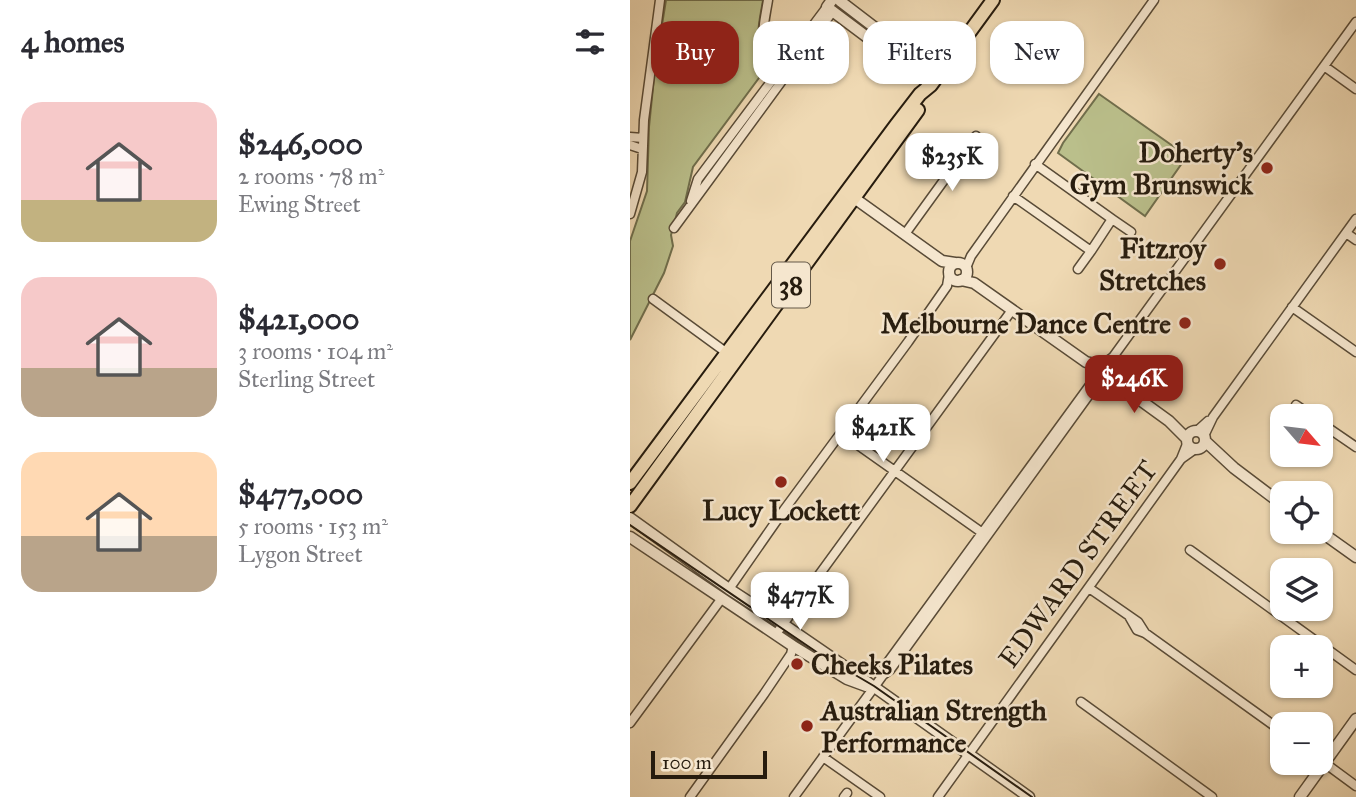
<!DOCTYPE html>
<meta charset="utf-8">
<style>
body{margin:0;font-family:"IM FELL Great Primer",serif;background:#f2f2f3;color:#2b2b33;height:100vh;display:flex;flex-direction:column;font-size:26px;white-space:nowrap}
*{box-sizing:border-box;margin:0}
p{font-size:23px;color:#7c7c81}
.icon{flex:none;width:38px;height:38px;fill:none;stroke:currentColor;stroke-width:2;stroke-linecap:round;stroke-linejoin:round}
.map{position:relative;flex:1;overflow:hidden}
.sheet{display:flex;flex-direction:column;background:#fff;width:630px}
.sheet>*{flex:none}
.banner{position:absolute;left:21px;top:21px;width:598px;height:63px;display:flex;gap:14px}
.needle{width:46px;rotate:118deg}
.fabs{position:absolute;left:640px;top:404px;display:grid;gap:14px}
.fabs a{display:grid;place-items:center;width:63px;height:63px;border-radius:14px;background:#fff;box-shadow:0 2px 5px #0004;font-size:35px}
.scale{position:absolute;left:21px;bottom:18px;width:116px;box-sizing:border-box;padding-left:7px;border:4px solid #271c0e;border-top:0;font-size:19px;line-height:24px;white-space:nowrap;color:#271c0e;-webkit-text-stroke:5px #f5e6ce;paint-order:stroke}
.price{position:absolute;translate:-50% -60px;padding:0 16px;border-radius:14px;background:#fff;color:#222;font-size:23px;line-height:46px;filter:drop-shadow(0 2px 4px #0008)}
.price::after{content:'';position:absolute;left:50%;top:42px;width:21px;height:16px;margin-left:-10px;background:inherit;clip-path:polygon(0 0,100% 0,50% 100%)}
.price.selected{background:#8f2418;color:#fff}
ul{padding:0;list-style:none}
li{display:flex;align-items:center;gap:21px;height:175px;padding:0 21px}
li span{display:grid;place-items:center;flex:none;width:196px;height:140px;border-radius:21px;color:#555}
li>.icon{margin-inline-start:auto}
span .icon{width:84px;height:84px;fill:#fffc;stroke-width:1}
li b{font-size:30px}
h2{display:flex;justify-content:space-between;align-items:center;height:84px;padding:0 21px;font-size:30px}
.pill{padding:0 24px;border-radius:21px;background:#fff;box-shadow:0 2px 5px #0004;font-size:24px;line-height:63px}
.pill.selected{background:#8f2418;color:#fff}
main{display:flex;flex:1;min-height:0}
.map>svg:first-child{display:block}
.green{fill:#babf8b;stroke:#706e4c;stroke-width:2}
.lines{fill:none;stroke-linecap:round;stroke-linejoin:round}
.minor-casing{stroke:#594b37;stroke-width:11}
.tertiary-casing{stroke:#594b37;stroke-width:13}
.primary-casing{stroke:#271c0e;stroke-width:16}
.minor{stroke:#f5e6ce;stroke-width:8}
.tertiary{stroke:#f5e6ce;stroke-width:10}
.primary{stroke:#efd9b3;stroke-width:12}
.tram{stroke:#271c0e;stroke-width:2}
.poi-dot{fill:#8f2418;stroke:#f5e6ce;stroke-width:2.5}
.labels{text-anchor:middle;dominant-baseline:central;stroke-width:5;stroke-linejoin:round;paint-order:stroke}
.shield{fill:#f5e6ce;stroke:#655948;stroke-width:2}
.shield-label{font-size:26px;font-weight:bold;fill:#271c0e}
.poi-label{font-size:28px;font-weight:bold;fill:#271c0e;stroke:#f5e6ce;text-anchor:end}
.street-label{font-size:28px;fill:#271c0e;stroke:#f5e6ce}
</style>
<main>
<section class="sheet">
<h2>4 homes<svg class="icon" aria-label="filters" viewBox="0 0 24 24"><path d="M4 7h16M4 17h16"/><circle cx="9" cy="7" r="2"/><circle cx="15" cy="17" r="2"/></svg></h2>
<ul>
<li><span style="background:linear-gradient(#f6c9c9 70%,#c2b280 0)"><svg class="icon" aria-label="home" viewBox="0 0 24 24"><path d="M3 11l9-7 9 7M6 9v11h12V9"/></svg></span><div><b>$246,000</b><p>2 rooms · 78 m²</p><p>Ewing Street</p></div></li>
<li><span style="background:linear-gradient(#f6c9c9 65%,#b9a48a 0)"><svg class="icon" aria-label="home" viewBox="0 0 24 24"><path d="M3 11l9-7 9 7M6 9v11h12V9"/></svg></span><div><b>$421,000</b><p>3 rooms · 104 m²</p><p>Sterling Street</p></div></li>
<li><span style="background:linear-gradient(#ffd9b3 60%,#b9a48a 0)"><svg class="icon" aria-label="home" viewBox="0 0 24 24"><path d="M3 11l9-7 9 7M6 9v11h12V9"/></svg></span><div><b>$477,000</b><p>5 rooms · 153 m²</p><p>Lygon Street</p></div></li>
</ul>
</section>
<div class="map">
<svg width="726" height="797" viewBox="0 0 726 797">
<rect width="100%" height="100%" fill="#efd9b3"/>
<filter id="stains"><feTurbulence type="fractalNoise" baseFrequency=".00286" numOctaves="4"/><feColorMatrix values="0 0 0 0 .2 0 0 0 0 .09 0 0 0 0 .02 0 0 0 .5 -.17"/></filter>
<radialGradient id="worn" r=".72"><stop offset=".6" stop-color="#630" stop-opacity="0"/><stop offset="1" stop-color="#630" stop-opacity=".3"/></radialGradient>
<path class="green" d="M 36,0 L 133,0 C 129,26 122,41 140,63 L 63,167 L 55,202 L 47,213 L 45,221 L 41,235 L 43,246 L 34,273 L 0,340 L 0,241 L 17,191 L 19,127 L 25,68 Z
M 469,94 L 557,156 L 515,216 L 428,153 L 433,143 Z"/>
<g class="lines">
<defs>
<path id="minor" d="M 138,0 C 133,31 126,47 155,68
M 694,66 L 726,89
M 0,137 L 13,138
M 0,145 L 12,149
M 383,196 L 461,251 L 482,219 L 405,164
M 61,201 L 68,179 L 197,7
M 0,214 L 12,172 L 14,120 L 30,0
M 482,219 L 501,232
M 44,228 L 203,11
M 716,233 L 726,240
M 275,234 L 346,136
M 336,268 L 341,256 L 524,0
M 448,269 L 461,251
M 23,299 L 97,353
M 662,307 L 726,352
M 472,365 L 483,357 L 726,22
M 666,405 L 682,416
M 691,423 L 726,447
M 567,431 L 578,421
M 211,433 L 354,534
M 574,436 L 583,417 L 726,219
M 551,459 L 565,449
M 560,550 L 726,670
M 459,588 L 508,622 L 515,633
M 99,589 L 154,510 L 278,342 L 317,286 L 319,274
M 499,616 L 507,630 L 515,633 L 653,732
M 146,634 L 382,310
M 253,675 L 255,666 L 460,385 L 464,376
M 451,702 L 582,797
M 0,723 L 92,598
M 193,757 L 250,797
M 692,761 L 726,786
M 60,797 L 134,694 L 161,654 L 163,646
M 164,797 L 253,675 L 260,670 L 464,388 L 471,381
M 214,797 L 217,793
M 308,797 L 551,459 L 557,444"/>
<path id="tertiary" d="M 202,0 L 197,7 L 301,85
M 210,1 L 308,76
M 220,195 L 312,261 L 325,263
M319 272a9 9 0 1 1 18 0a9 9 0 1 1-18 0Z
M 331,280 L 344,283 L 456,362 L 469,365
M463 373a8 8 0 1 1 16 0a8 8 0 1 1-16 0Z
M 479,373 L 488,384 L 539,421 L 557,439
M557 440a9 9 0 1 1 18 0a9 9 0 1 1-18 0Z
M 575,441 L 604,468 L 653,505
M 0,518 L 99,589 L 153,624 L 233,679 L 399,797
M 691,532 L 726,557
M 0,537 L 163,646 L 217,679 L 236,686
M 670,797 L 726,719"/>
<path id="primary" d="M 0,483 L 266,125 L 290,94 L 301,85 L 363,0
M 0,506 L 288,110"/>
</defs>
<use href="#minor" class="minor-casing"/>
<use href="#tertiary" class="tertiary-casing"/>
<use href="#primary" class="primary-casing"/>
<use href="#minor" class="minor"/>
<use href="#tertiary" class="tertiary"/>
<use href="#primary" class="primary"/>
<path class="tram" d="M 0,525 L 188,653 L 244,686 L 402,797"/>
</g>
<g class="poi-dot">
<circle cx="637" cy="168" r="7"/>
<circle cx="590" cy="264" r="7"/>
<circle cx="555" cy="323" r="7"/>
<circle cx="151" cy="482" r="7"/>
<circle cx="167" cy="664" r="7"/>
<circle cx="177" cy="726" r="7"/>
</g>
<g class="labels">
<rect class="shield" x="142" y="262.5" width="38" height="45" rx="5"/>
<g class="shield-label">
<text x="161" y="285">38</text>
</g>
<g class="poi-label">
<text x="623" y="152">Doherty's<tspan x="623" dy="32">Gym Brunswick</tspan></text>
<text x="576" y="248">Fitzroy<tspan x="576" dy="32">Stretches</tspan></text>
<text x="541" y="323">Melbourne Dance Centre</text>
<text x="151" y="510" text-anchor="middle">Lucy Lockett</text>
<text x="181" y="664" text-anchor="start">Cheeks Pilates</text>
<text x="191" y="710" text-anchor="start">Australian Strength<tspan x="191" dy="32">Performance</tspan></text>
</g>
<g class="street-label">
<text transform="translate(448 564) rotate(-54)">EDWARD STREET</text>
</g>
</g>
<rect width="100%" height="100%" filter="url(#stains)"/>
<rect width="100%" height="100%" fill="url(#worn)"/>
</svg>
<div class="fabs">
<a><svg class="needle" viewBox="-14 -14 28 28"><path d="M0-13l5 13h-10z" fill="#e53935"/><path d="M0 13l5-13h-10z" fill="#7c7c81"/></svg></a>
<a><svg class="icon" aria-label="locate" viewBox="0 0 24 24"><circle cx="12" cy="12" r="6"/><path d="M12 2v4M12 18v4M2 12h4M18 12h4"/></svg></a>
<a><svg class="icon" aria-label="layers" viewBox="0 0 24 24"><path d="M12 4l9 5-9 5-9-5zM3 14l9 5 9-5"/></svg></a>
<a>+</a>
<a>−</a>
</div>
<div class="scale">100 m</div>
<b class="price" style="left:322px;top:193px">$235K</b>
<b class="price selected" style="left:504px;top:415px">$246K</b>
<b class="price" style="left:253px;top:464px">$421K</b>
<b class="price" style="left:170px;top:632px">$477K</b>
<div class="banner">
<a class="pill selected">Buy</a>
<a class="pill">Rent</a>
<a class="pill">Filters</a>
<a class="pill">New</a>
</div>
</div>
</main>
